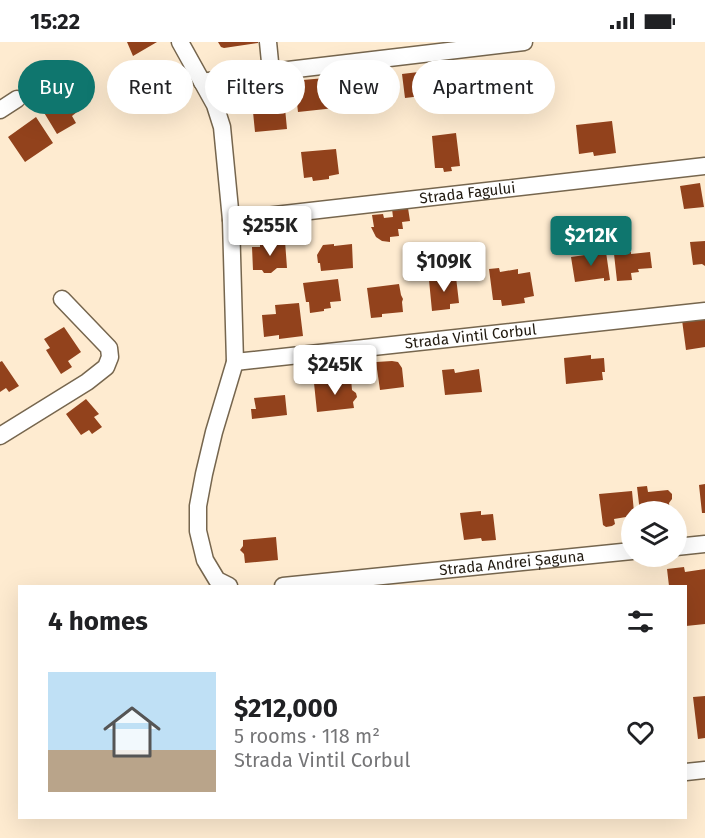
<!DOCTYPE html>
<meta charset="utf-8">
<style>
body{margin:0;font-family:"Fira Sans",sans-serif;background:#f2f2f2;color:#202124;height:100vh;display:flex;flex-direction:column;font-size:22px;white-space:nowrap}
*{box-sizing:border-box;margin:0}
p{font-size:20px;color:#757577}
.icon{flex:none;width:33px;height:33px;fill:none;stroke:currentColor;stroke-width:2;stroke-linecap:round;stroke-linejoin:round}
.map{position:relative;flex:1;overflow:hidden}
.drawer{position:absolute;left:18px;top:543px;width:669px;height:234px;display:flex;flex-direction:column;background:#fff;border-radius:0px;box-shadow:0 6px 24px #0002}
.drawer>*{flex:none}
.guide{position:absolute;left:18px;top:18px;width:669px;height:54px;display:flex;gap:12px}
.fabs{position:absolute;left:621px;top:459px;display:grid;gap:12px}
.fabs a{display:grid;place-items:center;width:66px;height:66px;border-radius:50%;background:#fff;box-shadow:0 6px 24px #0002;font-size:30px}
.price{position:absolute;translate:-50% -51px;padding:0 14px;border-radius:6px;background:#fff;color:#222;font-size:20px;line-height:39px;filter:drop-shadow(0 2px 3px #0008)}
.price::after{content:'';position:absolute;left:50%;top:36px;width:18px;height:14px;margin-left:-9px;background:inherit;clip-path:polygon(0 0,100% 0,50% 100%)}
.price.on{background:#0f766e;color:#fff}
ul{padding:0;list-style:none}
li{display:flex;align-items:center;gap:18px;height:150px;padding:0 30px}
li+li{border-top:2px solid #e0e0e0}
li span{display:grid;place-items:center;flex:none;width:168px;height:120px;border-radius:0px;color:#555}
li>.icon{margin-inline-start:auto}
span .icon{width:72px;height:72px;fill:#fffc;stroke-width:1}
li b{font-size:26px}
h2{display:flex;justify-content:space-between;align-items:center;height:72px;padding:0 30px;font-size:26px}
.chip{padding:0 21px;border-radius:27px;background:#fff;box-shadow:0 6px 24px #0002;font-size:21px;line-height:54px}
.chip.on{background:#0f766e;color:#fff}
.status{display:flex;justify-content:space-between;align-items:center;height:42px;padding:0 30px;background:#fff;direction:ltr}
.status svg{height:16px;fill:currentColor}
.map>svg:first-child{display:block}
.building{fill:#92421c}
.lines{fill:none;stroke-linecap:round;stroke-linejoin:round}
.minor-casing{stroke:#76664e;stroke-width:19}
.minor{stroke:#fff;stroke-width:16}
.labels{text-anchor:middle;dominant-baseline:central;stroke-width:6;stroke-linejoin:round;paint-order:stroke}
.street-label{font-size:15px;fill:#211a10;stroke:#fff}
</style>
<div class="status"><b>15:22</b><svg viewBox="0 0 49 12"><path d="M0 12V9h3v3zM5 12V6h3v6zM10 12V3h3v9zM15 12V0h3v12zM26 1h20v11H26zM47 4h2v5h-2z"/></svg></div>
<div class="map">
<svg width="705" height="796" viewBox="0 0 705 796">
<rect width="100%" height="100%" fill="#feebd0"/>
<path class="building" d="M 127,0 L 157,0 L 133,14 Z
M 218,0 L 258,0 L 258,1 L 224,6 L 221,5 Z
M 435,28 L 438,52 L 405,56 L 402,32 Z
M 381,32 L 383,58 L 351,61 L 349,34 Z
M 325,36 L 326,40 L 329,39 L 329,45 L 333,44 L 335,66 L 298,70 L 295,44 L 304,43 L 303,38 Z
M 67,53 L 77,70 L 72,74 L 76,81 L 57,92 L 40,64 L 55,54 L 58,59 Z
M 284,56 L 287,87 L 255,90 L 252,60 Z
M 36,75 L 53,101 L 25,120 L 8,95 Z
M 612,79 L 616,111 L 594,114 L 593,110 L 579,112 L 576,83 Z
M 456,91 L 460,124 L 451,125 L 452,129 L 444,130 L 443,126 L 435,126 L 432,94 Z
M 336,107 L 339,132 L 329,134 L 329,137 L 313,139 L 312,135 L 304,136 L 301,110 Z
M 700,141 L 704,165 L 684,167 L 680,144 Z
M 408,166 L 410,179 L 402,180 L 403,187 L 398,187 L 399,194 L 390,195 L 390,200 L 382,199 L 376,195 L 371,185 L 374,185 L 372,173 L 383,172 L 384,176 L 393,175 L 392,167 Z
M 285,199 L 287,226 L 277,226 L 271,231 L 264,231 L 262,228 L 253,228 L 252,205 L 260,205 L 260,201 Z
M 705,199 L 705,224 L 702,222 L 693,223 L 690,200 Z
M 334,202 L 334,204 L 352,202 L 353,226 L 321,229 L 320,221 L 318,221 L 317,213 L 323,203 Z
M 606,210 L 610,238 L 604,239 L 604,236 L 575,240 L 571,215 Z
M 631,210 L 631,212 L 650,210 L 652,226 L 638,227 L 639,230 L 631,231 L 632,238 L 617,239 L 614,212 Z
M 499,226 L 500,230 L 518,227 L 518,232 L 530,230 L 534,254 L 524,256 L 525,261 L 502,264 L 501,258 L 493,258 L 489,227 Z
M 456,235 L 459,261 L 450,262 L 450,267 L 432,269 L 429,238 Z
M 338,237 L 341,259 L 330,260 L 331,266 L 324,267 L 324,269 L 310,271 L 309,260 L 306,260 L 303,241 Z
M 399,242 L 401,253 L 403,257 L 402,260 L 403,270 L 382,272 L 382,275 L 371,276 L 367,246 Z
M 299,261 L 303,294 L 279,297 L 279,293 L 264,295 L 262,273 L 276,272 L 275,263 Z
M 705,275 L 705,305 L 686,308 L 682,278 Z
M 64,285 L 81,310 L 68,319 L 72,325 L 61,332 L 46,308 L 50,306 L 44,297 Z
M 591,313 L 591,317 L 604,316 L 605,330 L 602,330 L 603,338 L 566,342 L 564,316 Z
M 2,319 L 19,344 L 9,350 L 6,346 L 0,350 L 0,320 Z
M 392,319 L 398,320 L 402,326 L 404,345 L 380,348 L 376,320 Z
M 454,327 L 455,331 L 479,327 L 482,350 L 445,353 L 442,328 Z
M 351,337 L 352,348 L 356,351 L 357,355 L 353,360 L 354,366 L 317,370 L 314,341 Z
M 285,353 L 287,373 L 252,377 L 251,367 L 256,367 L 254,356 Z
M 86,357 L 99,372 L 94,375 L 102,385 L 92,392 L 89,388 L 81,393 L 66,372 Z
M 705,442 L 705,471 L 702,471 L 699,443 Z
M 647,444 L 648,450 L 668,448 L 672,452 L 672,457 L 669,461 L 670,470 L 640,470 L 637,445 Z
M 632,449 L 634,470 L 632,470 L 632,474 L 614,477 L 615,482 L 612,484 L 606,485 L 603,483 L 599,452 Z
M 481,469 L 481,473 L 493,472 L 496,498 L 482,499 L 481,496 L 464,498 L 460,471 Z
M 276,495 L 278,518 L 245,521 L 244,512 L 240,508 L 243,504 L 243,498 Z
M 684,525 L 685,530 L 705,527 L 705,582 L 686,584 L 686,544 L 669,544 L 667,527 Z
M 705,654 L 705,696 L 698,697 L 693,655 Z"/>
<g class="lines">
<defs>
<g id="minor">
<path d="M 180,0 L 215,63 L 222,85 L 231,178 L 235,320 L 214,390 L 204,432 L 198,464 L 198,489 L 205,518 L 217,538 L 229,544"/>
<path d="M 268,0 L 271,30"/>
<path d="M 202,40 L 271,30 L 524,0"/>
<path d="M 0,68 L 17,57"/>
<path id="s1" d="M 231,178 L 705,124"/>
<path id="s2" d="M 235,320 L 705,269"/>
<path d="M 0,394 L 87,340 L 106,325 L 110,315 L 109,306 L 62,257"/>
<path d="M 676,505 L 705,502"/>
<path id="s3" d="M 283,544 L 632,509"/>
<path d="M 686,730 L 705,728"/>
</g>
</defs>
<use href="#minor" class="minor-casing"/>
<use href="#minor" class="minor"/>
</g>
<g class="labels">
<g class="street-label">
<text stroke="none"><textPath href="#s1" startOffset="238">Strada Fagului</textPath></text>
<text stroke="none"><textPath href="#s2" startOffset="237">Strada Vintil Corbul</textPath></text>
<text stroke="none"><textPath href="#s3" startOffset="230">Strada Andrei Șaguna</textPath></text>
</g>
</g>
</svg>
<div class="fabs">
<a><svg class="icon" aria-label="layers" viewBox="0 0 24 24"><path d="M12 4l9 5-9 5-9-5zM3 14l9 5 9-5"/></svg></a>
</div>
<b class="price" style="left:270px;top:215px">$255K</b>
<b class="price on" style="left:591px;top:225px">$212K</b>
<b class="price" style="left:444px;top:251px">$109K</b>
<b class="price" style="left:335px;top:354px">$245K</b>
<div class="guide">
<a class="chip on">Buy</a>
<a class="chip">Rent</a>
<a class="chip">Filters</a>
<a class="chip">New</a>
<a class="chip">Apartment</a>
</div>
<section class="drawer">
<h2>4 homes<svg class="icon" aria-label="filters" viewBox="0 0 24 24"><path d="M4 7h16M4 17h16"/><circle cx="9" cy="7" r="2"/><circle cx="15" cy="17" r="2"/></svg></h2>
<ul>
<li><span style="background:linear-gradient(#bfe0f5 65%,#b9a48a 0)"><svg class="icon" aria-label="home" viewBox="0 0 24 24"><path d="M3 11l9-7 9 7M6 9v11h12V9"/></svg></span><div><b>$212,000</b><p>5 rooms · 118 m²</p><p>Strada Vintil Corbul</p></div><svg class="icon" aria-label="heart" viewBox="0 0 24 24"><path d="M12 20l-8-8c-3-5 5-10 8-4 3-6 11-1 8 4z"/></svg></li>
</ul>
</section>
</div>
